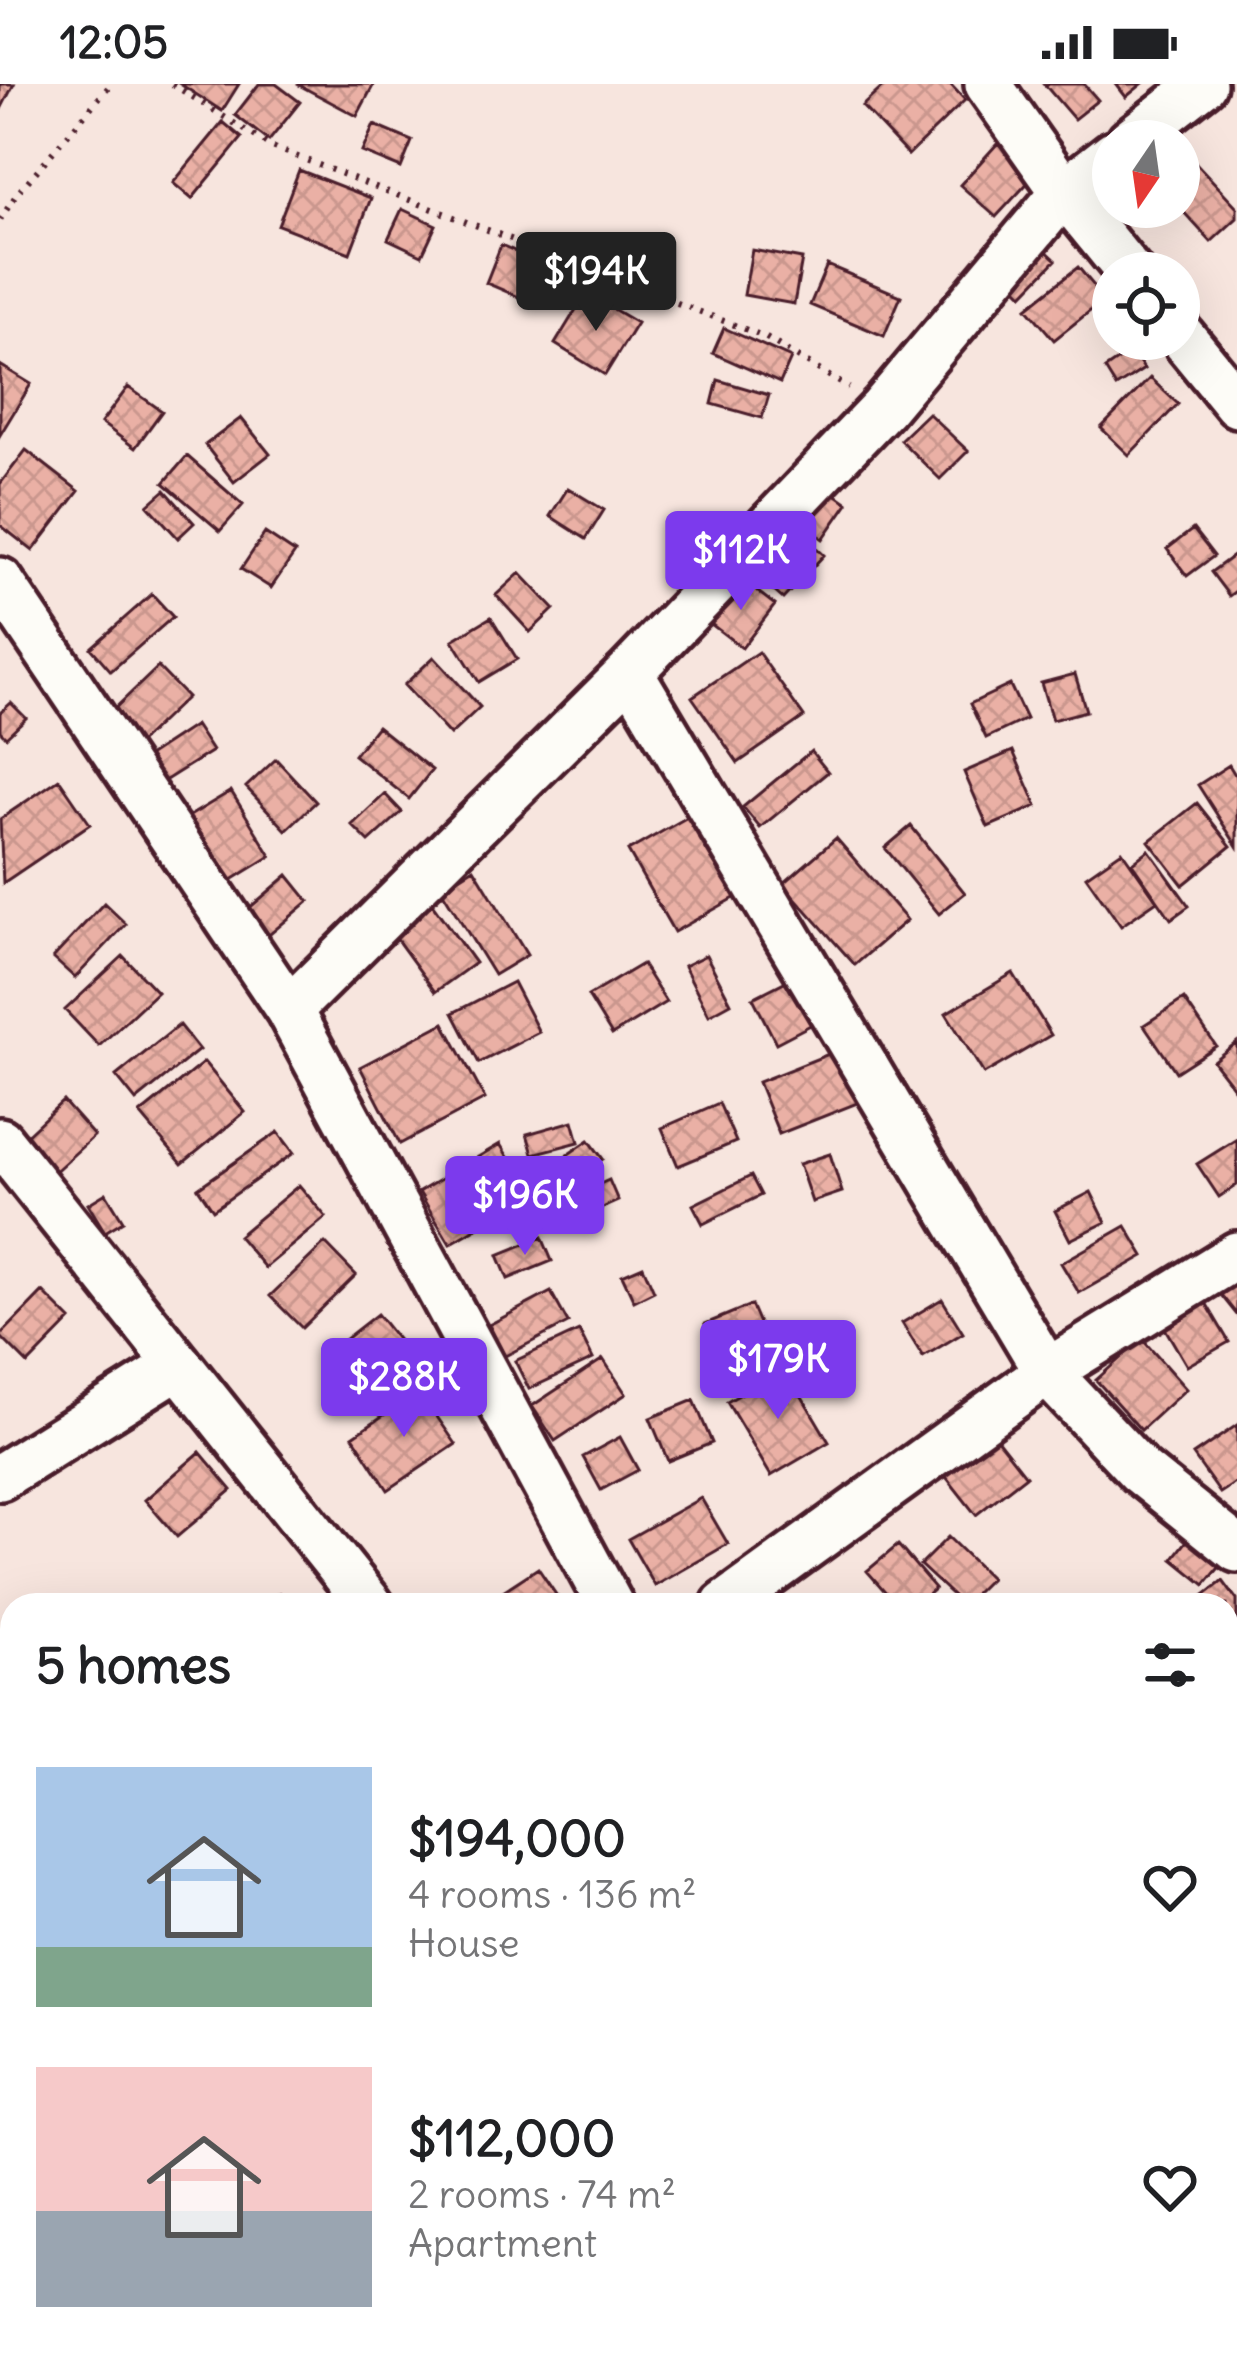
<!DOCTYPE html>
<meta charset="utf-8">
<style>
body{margin:0;font-family:Delius,sans-serif;background:#f6f6f6;color:#202124;height:100vh;display:flex;flex-direction:column;font-size:45px;white-space:nowrap}
*{box-sizing:border-box;margin:0}
p{font-size:39px;color:#757577}
.icon{flex:none;width:66px;height:66px;fill:none;stroke:currentColor;stroke-width:2;stroke-linecap:round;stroke-linejoin:round}
.map{position:relative;flex:1;overflow:hidden}
.details{position:absolute;left:0px;top:1509px;width:1239px;height:768px;display:flex;flex-direction:column;background:#fff;border-radius:36px 36px 0 0;box-shadow:0 12px 48px #0002}
.details>*{flex:none}
.needle{width:78px;rotate:193deg}
.fabs{position:absolute;left:1092px;top:36px;display:grid;gap:24px}
.fabs a{display:grid;place-items:center;width:108px;height:108px;border-radius:50%;background:#fff;box-shadow:0 12px 48px #0002;font-size:60px}
.price{position:absolute;translate:-50% -102px;padding:0 27px;border-radius:12px;background:#7c3aed;color:#fff;font-size:39px;line-height:78px;filter:drop-shadow(0 3px 6px #0008)}
.price::after{content:'';position:absolute;left:50%;top:72px;width:36px;height:27px;margin-left:-18px;background:inherit;clip-path:polygon(0 0,100% 0,50% 100%)}
.price.selected{background:#222;color:#fff}
ul{padding:0;list-style:none}
li{display:flex;align-items:center;gap:36px;height:300px;padding:0 36px}
li span{display:grid;place-items:center;flex:none;width:336px;height:240px;border-radius:0px;color:#555}
li>.icon{margin-inline-start:auto}
span .icon{width:144px;height:144px;fill:#fffc;stroke-width:1}
li b{font-size:51px}
h2{display:flex;justify-content:space-between;align-items:center;height:144px;padding:0 36px;font-size:51px}
.status{display:flex;justify-content:space-between;align-items:center;height:84px;padding:0 60px;background:#fff;direction:ltr}
.status svg{height:33px;fill:currentColor}
.map>svg:first-child{display:block}
.building{fill:url(#building-cross-hatch);stroke:#4a1f2b;stroke-width:3}
.lines{fill:none;stroke-linecap:round;stroke-linejoin:round}
.minor-casing{stroke:#4a1f2b;stroke-width:54}
.path{stroke:#4a1f2b;stroke-width:6;stroke-dasharray:3 9;stroke-linecap:butt}
.minor{stroke:#fdfcf7;stroke-width:45}
</style>
<div class="status"><b>12:05</b><svg viewBox="0 0 49 12"><path d="M0 12V9h3v3zM5 12V6h3v6zM10 12V3h3v9zM15 12V0h3v12zM26 1h20v11H26zM47 4h2v5h-2z"/></svg></div>
<div class="map">
<svg width="1237" height="2277" viewBox="0 0 1237 2277">
<defs>
<pattern id="building-cross-hatch" width="8" height="8" patternUnits="userSpaceOnUse" patternTransform="scale(3)"><rect width="8" height="8" fill="#eab0a5"/><path d="M0 0l8 8M0 8l8-8" fill="none" stroke="#ca978e"/></pattern>
</defs>
<rect width="100%" height="100%" fill="#f7e5de"/>
<filter id="ink" filterUnits="userSpaceOnUse"><feTurbulence type="fractalNoise" baseFrequency=".00833" numOctaves="2"/><feDisplacementMap in="SourceGraphic" scale="24" xChannelSelector="R" yChannelSelector="G"/><feConvolveMatrix kernelMatrix="1 2 1 2 8 2 1 2 1" color-interpolation-filters="sRGB"/></filter>
<g filter="url(#ink)">
<path class="building" d="M 0,0 L 14,0 L 0,27 Z
M 180,0 L 239,0 L 222,27 Z
M 259,0 L 276,0 L 300,18 L 269,57 L 235,31 Z
M 297,0 L 374,0 L 357,32 Z
M 886,0 L 950,0 L 965,16 L 908,71 L 862,22 Z
M 1044,0 L 1084,0 L 1098,16 L 1074,35 Z
M 1116,0 L 1142,0 L 1126,13 Z
M 223,38 L 242,54 L 192,115 L 173,99 Z
M 374,41 L 412,57 L 401,84 L 362,68 Z
M 998,59 L 1034,92 L 996,133 L 960,101 Z
M 1196,79 L 1237,123 L 1237,134 L 1211,158 L 1179,123 L 1179,94 Z
M 299,86 L 371,114 L 350,169 L 278,141 Z
M 402,125 L 436,141 L 422,171 L 388,155 Z
M 501,161 L 542,179 L 526,216 L 486,199 Z
M 1041,162 L 1056,176 L 1023,210 L 1008,195 Z
M 752,166 L 802,175 L 794,220 L 744,211 Z
M 827,181 L 901,212 L 884,252 L 810,221 Z
M 1078,183 L 1105,215 L 1054,256 L 1027,224 Z
M 586,209 L 637,239 L 605,291 L 555,260 Z
M 724,244 L 791,274 L 780,299 L 713,269 Z
M 1132,267 L 1144,285 L 1116,303 L 1105,285 Z
M 0,281 L 31,300 L 0,351 Z
M 1150,294 L 1178,320 L 1129,371 L 1101,344 Z
M 718,296 L 769,311 L 762,334 L 712,320 Z
M 128,303 L 162,327 L 135,364 L 101,339 Z
M 928,329 L 968,367 L 940,395 L 900,356 Z
M 241,334 L 270,370 L 234,398 L 205,361 Z
M 26,366 L 79,407 L 33,467 L 0,441 L 0,400 Z
M 187,372 L 243,421 L 220,447 L 164,399 Z
M 815,396 L 848,419 L 823,455 L 790,431 Z
M 568,404 L 604,426 L 586,455 L 550,432 Z
M 165,406 L 194,439 L 178,454 L 148,421 Z
M 791,440 L 824,471 L 783,515 L 749,485 Z
M 1193,445 L 1214,472 L 1187,492 L 1167,465 Z
M 265,449 L 295,469 L 271,504 L 241,485 Z
M 1237,469 L 1237,506 L 1229,512 L 1211,488 Z
M 520,489 L 554,525 L 530,548 L 496,511 Z
M 740,494 L 775,521 L 742,564 L 707,537 Z
M 152,510 L 173,533 L 111,587 L 91,564 Z
M 491,533 L 517,575 L 479,598 L 453,556 Z
M 758,568 L 804,633 L 738,679 L 692,613 Z
M 434,573 L 480,623 L 450,651 L 404,601 Z
M 158,583 L 187,613 L 137,661 L 108,631 Z
M 1075,590 L 1086,627 L 1052,636 L 1041,599 Z
M 1010,601 L 1026,635 L 986,654 L 970,620 Z
M 11,619 L 26,634 L 6,653 L 0,647 L 0,629 Z
M 195,641 L 212,667 L 158,701 L 142,676 Z
M 377,642 L 432,686 L 409,715 L 354,671 Z
M 811,667 L 828,688 L 760,744 L 743,723 Z
M 1013,667 L 1037,722 L 988,743 L 964,688 Z
M 276,675 L 316,718 L 286,746 L 246,703 Z
M 1229,681 L 1237,694 L 1237,762 L 1198,701 Z
M 59,695 L 90,740 L 3,799 L 0,735 Z
M 231,707 L 271,772 L 219,804 L 178,739 Z
M 385,710 L 402,728 L 369,758 L 352,741 Z
M 1197,719 L 1231,762 L 1183,801 L 1149,757 Z
M 691,731 L 738,812 L 674,848 L 628,767 Z
M 911,742 L 965,809 L 939,830 L 885,764 Z
M 836,754 L 907,836 L 855,881 L 783,800 Z
M 1149,766 L 1189,822 L 1171,835 L 1132,779 Z
M 1122,767 L 1157,817 L 1121,842 L 1086,792 Z
M 474,784 L 527,871 L 494,891 L 441,805 Z
M 288,791 L 309,817 L 269,851 L 247,826 Z
M 430,817 L 475,879 L 435,908 L 390,846 Z
M 104,819 L 126,840 L 75,894 L 53,874 Z
M 706,871 L 731,919 L 709,931 L 684,882 Z
M 123,872 L 157,908 L 99,962 L 65,926 Z
M 642,880 L 666,918 L 612,951 L 588,912 Z
M 1013,889 L 1051,951 L 984,990 L 946,929 Z
M 800,890 L 824,934 L 776,959 L 753,914 Z
M 513,898 L 539,948 L 479,979 L 453,929 Z
M 1184,915 L 1216,962 L 1176,988 L 1144,941 Z
M 444,939 L 485,1015 L 400,1060 L 360,983 Z
M 179,941 L 199,966 L 136,1017 L 116,992 Z
M 1237,958 L 1237,1008 L 1213,977 Z
M 839,966 L 860,1018 L 779,1050 L 758,998 Z
M 204,978 L 245,1028 L 182,1080 L 140,1030 Z
M 63,1017 L 94,1052 L 49,1093 L 18,1059 Z
M 719,1019 L 736,1058 L 678,1082 L 662,1044 Z
M 573,1037 L 579,1058 L 533,1070 L 527,1050 Z
M 278,1048 L 294,1069 L 213,1126 L 198,1104 Z
M 1237,1055 L 1237,1101 L 1219,1113 L 1197,1080 Z
M 589,1056 L 603,1075 L 555,1109 L 541,1089 Z
M 500,1060 L 532,1112 L 450,1160 L 419,1108 Z
M 830,1070 L 842,1108 L 812,1118 L 799,1080 Z
M 751,1092 L 761,1111 L 703,1140 L 693,1121 Z
M 609,1096 L 618,1117 L 557,1144 L 547,1124 Z
M 299,1101 L 326,1133 L 265,1184 L 238,1152 Z
M 1091,1108 L 1106,1138 L 1070,1156 L 1055,1127 Z
M 106,1109 L 123,1137 L 105,1148 L 88,1120 Z
M 1126,1142 L 1144,1172 L 1079,1209 L 1061,1179 Z
M 542,1153 L 552,1177 L 508,1195 L 498,1171 Z
M 325,1159 L 356,1191 L 302,1244 L 270,1212 Z
M 643,1182 L 654,1207 L 634,1217 L 622,1191 Z
M 1237,1198 L 1237,1231 L 1221,1211 Z
M 43,1208 L 71,1236 L 28,1280 L 0,1252 Z
M 551,1208 L 568,1239 L 505,1272 L 489,1241 Z
M 1202,1212 L 1229,1258 L 1187,1282 L 1160,1236 Z
M 942,1215 L 963,1249 L 923,1273 L 902,1239 Z
M 751,1221 L 770,1265 L 725,1284 L 705,1240 Z
M 377,1230 L 404,1264 L 349,1308 L 321,1274 Z
M 579,1247 L 593,1275 L 529,1305 L 515,1277 Z
M 1142,1255 L 1186,1305 L 1141,1346 L 1096,1296 Z
M 603,1275 L 626,1310 L 555,1357 L 532,1322 Z
M 785,1284 L 829,1358 L 771,1392 L 727,1318 Z
M 419,1307 L 456,1360 L 388,1406 L 353,1352 Z
M 694,1316 L 712,1359 L 668,1377 L 650,1334 Z
M 1237,1341 L 1237,1398 L 1220,1409 L 1193,1371 Z
M 993,1350 L 1026,1392 L 976,1431 L 943,1389 Z
M 620,1353 L 638,1386 L 601,1406 L 583,1373 Z
M 200,1368 L 232,1406 L 177,1453 L 145,1416 Z
M 701,1414 L 728,1460 L 655,1502 L 628,1455 Z
M 948,1453 L 990,1494 L 963,1521 L 920,1481 Z
M 1189,1454 L 1222,1480 L 1205,1501 L 1173,1475 Z
M 898,1461 L 935,1504 L 916,1521 L 897,1521 L 867,1487 Z
M 538,1484 L 563,1521 L 487,1521 L 486,1518 Z
M 1223,1497 L 1237,1516 L 1237,1539 L 1227,1547 L 1227,1521 L 1192,1521 Z
M 279,1509 L 287,1521 L 260,1521 Z
M 1237,1568 L 1237,1612 L 1227,1602 L 1227,1578 Z
M 0,1717 L 12,1726 L 12,1756 L 0,1772 Z
M 1235,1739 L 1237,1741 L 1237,1799 L 1227,1789 L 1227,1747 Z
M 12,1797 L 12,1825 L 0,1818 Z
M 0,1847 L 12,1857 L 12,1916 L 0,1906 Z
M 1227,1991 L 1237,1997 L 1237,2045 L 1227,2039 Z
M 1227,2228 L 1237,2233 L 1234,2277 L 1179,2277 L 1186,2265 L 1227,2265 Z
M 12,2248 L 12,2265 L 67,2265 L 63,2277 L 2,2277 Z
M 312,2265 L 381,2265 L 375,2277 L 317,2277 L 308,2273 Z
M 527,2265 L 556,2277 L 522,2277 Z
M 578,2265 L 612,2265 L 605,2277 L 570,2277 Z
M 812,2265 L 829,2277 L 802,2277 Z
M 978,2265 L 1016,2265 L 1009,2277 L 971,2277 Z
M 1047,2265 L 1098,2265 L 1092,2277 L 1063,2277 Z"/>
<g class="lines">
<defs>
<path id="minor" d="M 988,0 L 1064,108 L 1130,189
M 1130,57 L 1203,0
M 1179,249 L 1237,320
M 0,497 L 289,926 L 610,1521
M 630,588 L 1047,1288 L 1140,1387 L 1237,1465
M 289,926 L 630,588 L 883,324 L 1064,108 L 1113,70
M 0,1057 L 370,1521
M 0,1393 L 179,1281
M 725,1521 L 1047,1288 L 1237,1171
M 0,1948 L 12,1957
M 1227,2086 L 1237,2095
M 1227,2172 L 1237,2157
M 0,2183 L 12,2145
M 243,2265 L 267,2277
M 852,2265 L 871,2277
M 1159,2277 L 1167,2265"/>
</defs>
<use href="#minor" class="minor-casing"/>
<path class="path" d="M 172,0 L 272,63 L 763,252 L 849,304
M 0,136 L 16,111 L 111,0"/>
<use href="#minor" class="minor"/>
</g>
</g>
</svg>
<div class="fabs">
<a><svg class="needle" viewBox="-14 -14 28 28"><path d="M0-13l5 13h-10z" fill="#e53935"/><path d="M0 13l5-13h-10z" fill="#757577"/></svg></a>
<a><svg class="icon" aria-label="locate" viewBox="0 0 24 24"><circle cx="12" cy="12" r="6"/><path d="M12 2v4M12 18v4M2 12h4M18 12h4"/></svg></a>
</div>
<b class="price selected" style="left:596px;top:250px">$194K</b>
<b class="price" style="left:741px;top:529px">$112K</b>
<b class="price" style="left:525px;top:1174px">$196K</b>
<b class="price" style="left:778px;top:1338px">$179K</b>
<b class="price" style="left:404px;top:1356px">$288K</b>
<section class="details">
<h2>5 homes<svg class="icon" aria-label="filters" viewBox="0 0 24 24"><path d="M4 7h16M4 17h16"/><circle cx="9" cy="7" r="2"/><circle cx="15" cy="17" r="2"/></svg></h2>
<ul>
<li><span style="background:linear-gradient(#a9c7e8 75%,#7fa58c 0)"><svg class="icon" aria-label="home" viewBox="0 0 24 24"><path d="M3 11l9-7 9 7M6 9v11h12V9"/></svg></span><div><b>$194,000</b><p>4 rooms · 136 m²</p><p>House</p></div><svg class="icon" aria-label="heart" viewBox="0 0 24 24"><path d="M12 20l-8-8c-3-5 5-10 8-4 3-6 11-1 8 4z"/></svg></li>
<li><span style="background:linear-gradient(#f6c9c9 60%,#9aa5b1 0)"><svg class="icon" aria-label="home" viewBox="0 0 24 24"><path d="M3 11l9-7 9 7M6 9v11h12V9"/></svg></span><div><b>$112,000</b><p>2 rooms · 74 m²</p><p>Apartment</p></div><svg class="icon" aria-label="heart" viewBox="0 0 24 24"><path d="M12 20l-8-8c-3-5 5-10 8-4 3-6 11-1 8 4z"/></svg></li>
</ul>
</section>
</div>
